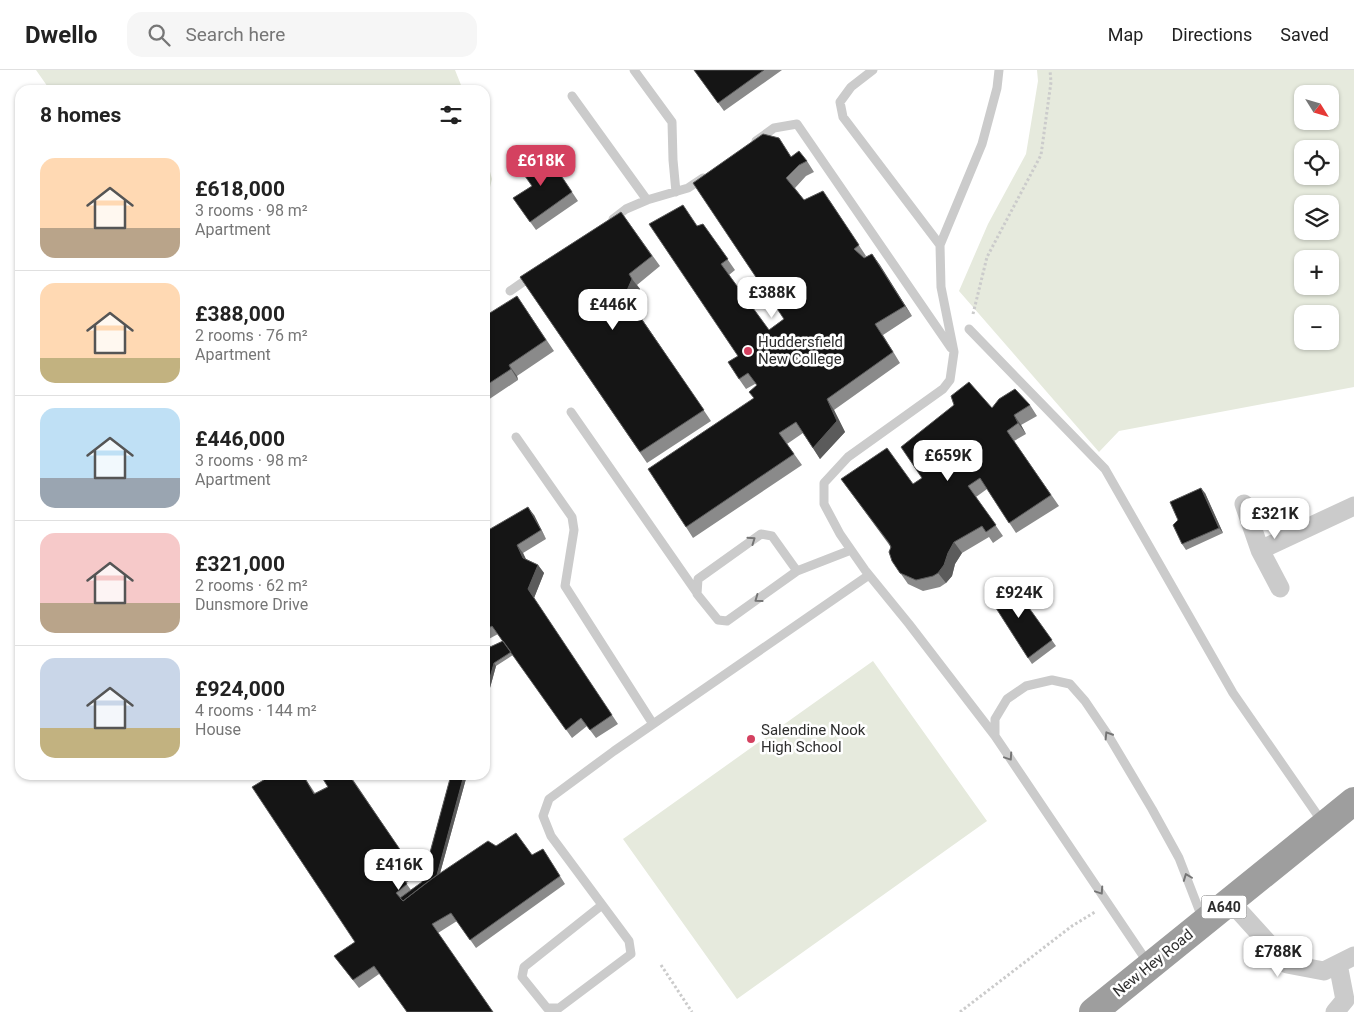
<!DOCTYPE html>
<meta charset="utf-8">
<style>
body{margin:0;font-family:Roboto,sans-serif;background:#f6f6f6;color:#222;height:100vh;display:flex;flex-direction:column;font-size:19px;white-space:nowrap}
*{box-sizing:border-box;margin:0}
p{font-size:16px;color:#767676}
.icon{flex:none;width:28px;height:28px;fill:none;stroke:currentColor;stroke-width:2;stroke-linecap:round;stroke-linejoin:round}
.map{position:relative;flex:1;overflow:hidden}
.details{position:absolute;left:15px;top:15px;width:475px;height:695px;display:flex;flex-direction:column;background:#fff;border-radius:15px;box-shadow:0 1px 4px #0004}
.details>*{flex:none}
.needle{width:32px;rotate:127deg}
.buttons{position:absolute;left:1294px;top:15px;display:grid;gap:10px}
.buttons a{display:grid;place-items:center;width:45px;height:45px;border-radius:10px;background:#fff;box-shadow:0 1px 4px #0004;font-size:25px}
.price{position:absolute;translate:-50% -42px;padding:0 11px;border-radius:10px;background:#fff;color:#222;font-size:16px;line-height:32px;filter:drop-shadow(0 1px 2px #0008)}
.price::after{content:'';position:absolute;left:50%;top:30px;width:15px;height:11px;margin-left:-8px;background:inherit;clip-path:polygon(0 0,100% 0,50% 100%)}
.price.on{background:#d44160;color:#fff}
ul{padding:0;list-style:none}
li{display:flex;align-items:center;gap:15px;height:125px;padding:0 25px}
li+li{border-top:1px solid #e0e0e0}
li span{display:grid;place-items:center;flex:none;width:140px;height:100px;border-radius:15px;color:#555}
li>.icon{margin-inline-start:auto}
span .icon{width:60px;height:60px;fill:#fffc;stroke-width:1}
li b{font-size:21px}
h2{display:flex;justify-content:space-between;align-items:center;height:60px;padding:0 25px;font-size:21px}
header{display:flex;align-items:center;gap:30px;box-sizing:border-box;height:70px;padding:0 25px;background:#fff;border-bottom:1px solid #e0e0e0}
header strong{font-size:24px}
nav{display:flex;gap:28px;margin-inline-start:auto;font-size:18px}
.search{width:350px;height:45px;background:#f6f6f6;display:flex;align-items:center;gap:12px;box-sizing:border-box;padding:0 18px;border-radius:15px;color:#767676;font-size:19px}
.map>svg:first-child{display:block}
.green{fill:#e6eadd;fill-rule:evenodd}
.lines{fill:none;stroke-linecap:round;stroke-linejoin:round}
.path{stroke:#cbcbcb;stroke-width:3;stroke-dasharray:2.5 2.5;stroke-linecap:butt}
.service{stroke:#cbcbcb;stroke-width:9}
.minor{stroke:#cbcbcb;stroke-width:19}
.trunk{stroke:#9e9e9e;stroke-width:28}
.wall{fill:#8a8a8a;fill-rule:evenodd}
.shaded-wall{fill:#5b5b5b}
.building{fill:#151515;stroke:#5b5b5b}
.oneway{stroke:#757575}
.poi-dot{fill:#d44160;stroke:#fff;stroke-width:2}
.labels{text-anchor:middle;dominant-baseline:central;stroke-width:5;stroke-linejoin:round;paint-order:stroke}
.shield{fill:#fff;stroke:#6d6d6d;stroke-width:1}
.shield-label{font-size:14px;font-weight:bold;fill:#2e2e2e}
.poi-label{font-size:15px;fill:#2e2e2e;stroke:#fff;text-anchor:start}
.street-label{font-size:15px;fill:#2e2e2e;stroke:#fff}
</style>
<header>
<strong>Dwello</strong>
<div class="search"><svg class="icon" aria-label="search" viewBox="0 0 24 24"><circle cx="10" cy="10" r="6"/><path d="M15 15l6 6"/></svg>Search here</div>
<nav><a>Map</a><a>Directions</a><a>Saved</a></nav>
</header>
<div class="map">
<svg width="1354" height="942" viewBox="0 0 1354 942">
<rect width="100%" height="100%" fill="#fff"/>
<path class="green" d="M 36,0 L 455,0 L 463,20 L 50,20 Z
M 1037,0 L 1354,0 L 1354,317 L 1119,361 L 1099,382 L 959,221 L 988,154 L 1026,84 L 1038,11 ZM 1302,24 L 1330,24 L 1330,51 L 1302,51 ZM 1302,79 L 1330,79 L 1330,106 L 1302,106 ZM 1302,134 L 1330,134 L 1330,161 L 1302,161 ZM 1302,189 L 1330,189 L 1330,216 L 1302,216 ZM 1302,244 L 1330,244 L 1330,271 L 1302,271 Z
M 485,83 L 492,109 L 485,138 Z
M 873,591 L 987,751 L 737,929 L 623,769 Z"/>
<g class="lines">
<path class="path" d="M 973,244 L 987,187 L 1041,85 L 1051,12 L 1050,0
M 661,895 L 692,942
M 960,942 L 1072,856 L 1095,842"/>
<path class="service" d="M 634,0 L 672,52 L 673,90 L 676,122
M 873,0 L 851,17 L 840,32 L 843,47 L 940,175
M 572,26 L 647,130
M 756,71 L 774,58 L 797,54 L 951,278
M 613,149 L 626,139 L 647,130 L 688,118 L 703,108
M 510,221 L 533,205
M 969,259 L 1105,399 L 1233,623 L 1323,753
M 571,342 L 697,523
M 516,367 L 572,447 L 574,460 L 565,516 L 653,654
M 797,501 L 772,466 L 761,464 L 698,509 L 697,524 L 718,550 L 727,551 L 797,501 L 851,480
M 995,666 L 909,554 L 865,500 L 840,464 L 824,434 L 824,413 L 848,387 L 943,319 L 950,310 L 954,282 L 941,217 L 940,175 L 982,74 L 997,18 L 999,0
M 602,835 L 524,897 L 522,907 L 547,938 L 559,938 L 631,884 L 629,871 L 551,766 L 543,746 L 549,729 L 614,681 L 869,505
M 1148,893 L 995,666 L 995,649 L 1007,629 L 1026,616 L 1052,610 L 1070,614 L 1085,631 L 1108,665 L 1152,739 L 1179,788 L 1203,850"/>
<path class="minor" d="M 1244,434 L 1260,480 L 1280,518
M 1260,480 L 1354,436
M 1230,831 L 1287,894 L 1324,901 L 1354,886
M 1335,942 L 1345,930 L 1338,894"/>
<path class="trunk" d="M 1093,942 L 1354,731"/>
</g>
<path class="wall" d="M 694,0 L 782,0 L 724,41 Z
M 544,80 L 578,131 L 536,160 L 513,128 L 532,116 Z
M 792,87 L 807,91 L 814,102 L 806,106 L 795,118 L 804,130 L 830,131 L 866,186 L 864,188 L 872,184 L 912,246 L 883,265 L 900,293 L 834,340 L 845,362 L 820,389 L 803,363 L 787,374 L 802,395 L 693,468 L 686,457 L 754,328 L 757,315 L 755,314 L 746,319 L 739,309 L 738,286 L 698,156 L 703,154 L 735,200 L 729,205 L 769,260 L 784,249 L 693,113 Z
M 621,142 L 660,196 L 637,215 L 640,219 L 633,236 L 711,351 L 647,393 L 520,207 Z
M 517,226 L 554,281 L 517,306 L 518,310 L 485,332 L 485,265 L 488,263 Z
M 1030,335 L 1037,346 L 1021,355 L 1026,364 L 1014,371 L 1059,436 L 1016,463 L 987,419 L 976,427 L 1003,466 L 993,473 L 989,467 L 962,483 L 955,494 L 952,506 L 946,513 L 940,517 L 923,521 L 908,514 L 892,491 L 890,476 L 841,409 L 913,414 L 922,408 L 992,338 Z
M 1205,423 L 1223,463 L 1186,480 L 1182,474 L 1178,450 Z
M 534,445 L 546,469 L 523,483 L 526,489 L 538,495 L 544,503 L 534,528 L 618,654 L 596,668 L 587,656 L 572,668 L 513,585 L 496,596 L 485,636 L 485,462 ZM 498,564 L 503,571 L 491,577 L 487,570 Z
M 1009,510 L 1056,576 L 1032,594 L 1028,588 Z
M 303,705 L 315,723 L 350,705 L 417,805 L 406,813 L 411,820 L 422,812 L 451,705 L 467,705 L 440,803 L 496,776 L 532,785 L 543,779 L 565,814 L 476,878 L 457,851 L 438,863 L 359,918 L 334,886 L 355,872 Z"/>
<path class="shaded-wall" d="M 872,184 L 880,195 L 912,246 L 905,236 Z
M 632,209 L 640,219 L 633,236 L 711,351 L 625,225 Z
M 509,295 L 517,306 L 518,310 L 511,299 Z
M 827,329 L 834,340 L 845,362 L 820,389 L 813,378 Z
M 1014,345 L 1021,355 L 1026,364 L 1018,353 Z
M 1201,418 L 1205,423 L 1223,463 L 1219,458 Z
M 528,437 L 534,445 L 546,469 L 541,460 Z
M 954,472 L 962,483 L 955,494 L 952,506 L 946,513 L 938,503 L 948,483 Z
M 517,475 L 523,483 L 529,496 L 523,488 Z
M 538,495 L 544,503 L 534,528 L 618,654 L 528,519 Z
M 485,567 L 487,570 L 492,580 L 486,572 Z
M 494,593 L 496,596 L 485,636 L 485,626 Z
M 464,705 L 467,705 L 436,818 L 434,815 Z"/>
<path class="building" d="M 694,0 L 764,0 L 718,33 Z
M 763,64 L 779,68 L 791,87 L 799,81 L 807,91 L 799,95 L 786,108 L 804,130 L 823,121 L 859,175 L 854,179 L 864,188 L 872,184 L 905,236 L 875,254 L 893,282 L 827,329 L 837,351 L 813,378 L 796,352 L 779,363 L 794,384 L 686,457 L 648,399 L 754,328 L 749,322 L 757,315 L 748,303 L 739,309 L 728,292 L 738,286 L 649,154 L 683,135 L 697,156 L 703,154 L 728,189 L 721,194 L 769,260 L 784,249 L 693,113 Z
M 544,80 L 572,122 L 530,152 L 513,128 L 532,116 L 520,99 Z
M 621,142 L 652,186 L 629,204 L 632,209 L 625,225 L 704,340 L 640,382 L 520,207 Z
M 517,226 L 546,270 L 509,295 L 511,299 L 485,316 L 485,265 L 488,263 L 485,257 L 485,246 Z
M 969,312 L 992,338 L 999,329 L 1015,319 L 1030,335 L 1014,345 L 1018,353 L 1007,361 L 1051,425 L 1009,453 L 980,408 L 968,416 L 996,455 L 986,462 L 982,456 L 954,472 L 948,483 L 944,495 L 938,503 L 933,506 L 916,510 L 900,503 L 892,491 L 889,482 L 891,477 L 889,473 L 841,409 L 887,378 L 913,414 L 922,408 L 901,377 L 954,335 L 951,326 Z
M 1201,418 L 1219,458 L 1182,474 L 1173,455 L 1178,450 L 1170,432 Z
M 528,437 L 541,460 L 517,475 L 523,488 L 538,495 L 528,519 L 612,645 L 590,660 L 581,648 L 566,660 L 492,556 L 485,560 L 485,462 Z
M 1009,510 L 1052,570 L 1028,588 L 987,524 Z
M 503,571 L 511,582 L 494,593 L 485,626 L 485,584 L 490,577 Z
M 272,705 L 303,705 L 314,724 L 328,717 L 323,709 L 329,705 L 349,705 L 412,797 L 401,804 L 407,814 L 396,823 L 403,831 L 430,810 L 488,771 L 496,776 L 516,763 L 532,785 L 543,779 L 560,806 L 470,870 L 451,843 L 432,854 L 493,942 L 407,942 L 374,896 L 353,910 L 334,886 L 355,872 L 252,717 Z
M 451,705 L 464,705 L 437,805 L 403,831 L 400,828 L 422,812 Z"/>
<defs><path id="oneway-chevron" d="M-2-3.5L2.5 0L-2 3.5" fill="none" stroke-width="1.6" stroke-linecap="round" stroke-linejoin="round" transform="scale(1.25)"/></defs>
<g class="oneway">
<use href="#oneway-chevron" transform="translate(752 470) rotate(-35)"/>
<use href="#oneway-chevron" transform="translate(758 529) rotate(144)"/>
<use href="#oneway-chevron" transform="translate(1108 665) rotate(-122)"/>
<use href="#oneway-chevron" transform="translate(1009 687) rotate(56)"/>
<use href="#oneway-chevron" transform="translate(1187 807) rotate(-111)"/>
<use href="#oneway-chevron" transform="translate(1100 821) rotate(56)"/>
</g>
<g class="poi-dot">
<circle cx="748" cy="281" r="5"/>
<circle cx="751" cy="669" r="5"/>
</g>
<g class="labels">
<rect class="shield" x="1201.5" y="825.5" width="45" height="23" rx="4"/>
<g class="shield-label">
<text x="1224" y="837">A640</text>
</g>
<g class="poi-label">
<text x="758" y="272">Huddersfield<tspan x="758" dy="17">New College</tspan></text>
<text x="761" y="660">Salendine Nook<tspan x="761" dy="17">High School</tspan></text>
</g>
<g class="street-label">
<text transform="translate(1153 893) rotate(-39)">New Hey Road</text>
</g>
</g>
</svg>
<div class="buttons">
<a><svg class="needle" viewBox="-14 -14 28 28"><path d="M0-13l5 13h-10z" fill="#e53935"/><path d="M0 13l5-13h-10z" fill="#767676"/></svg></a>
<a><svg class="icon" aria-label="locate" viewBox="0 0 24 24"><circle cx="12" cy="12" r="6"/><path d="M12 2v4M12 18v4M2 12h4M18 12h4"/></svg></a>
<a><svg class="icon" aria-label="layers" viewBox="0 0 24 24"><path d="M12 4l9 5-9 5-9-5zM3 14l9 5 9-5"/></svg></a>
<a>+</a>
<a>−</a>
</div>
<b class="price on" style="left:541px;top:117px">£618K</b>
<b class="price" style="left:772px;top:249px">£388K</b>
<b class="price" style="left:613px;top:261px">£446K</b>
<b class="price" style="left:948px;top:412px">£659K</b>
<b class="price" style="left:1275px;top:470px">£321K</b>
<b class="price" style="left:1019px;top:549px">£924K</b>
<b class="price" style="left:399px;top:821px">£416K</b>
<b class="price" style="left:1278px;top:908px">£788K</b>
<section class="details">
<h2>8 homes<svg class="icon" aria-label="filters" viewBox="0 0 24 24"><path d="M4 7h16M4 17h16"/><circle cx="9" cy="7" r="2"/><circle cx="15" cy="17" r="2"/></svg></h2>
<ul>
<li><span style="background:linear-gradient(#ffd9b3 70%,#b9a48a 0)"><svg class="icon" aria-label="home" viewBox="0 0 24 24"><path d="M3 11l9-7 9 7M6 9v11h12V9"/></svg></span><div><b>£618,000</b><p>3 rooms · 98 m²</p><p>Apartment</p></div></li>
<li><span style="background:linear-gradient(#ffd9b3 75%,#c2b280 0)"><svg class="icon" aria-label="home" viewBox="0 0 24 24"><path d="M3 11l9-7 9 7M6 9v11h12V9"/></svg></span><div><b>£388,000</b><p>2 rooms · 76 m²</p><p>Apartment</p></div></li>
<li><span style="background:linear-gradient(#bfe0f5 70%,#9aa5b1 0)"><svg class="icon" aria-label="home" viewBox="0 0 24 24"><path d="M3 11l9-7 9 7M6 9v11h12V9"/></svg></span><div><b>£446,000</b><p>3 rooms · 98 m²</p><p>Apartment</p></div></li>
<li><span style="background:linear-gradient(#f6c9c9 70%,#b9a48a 0)"><svg class="icon" aria-label="home" viewBox="0 0 24 24"><path d="M3 11l9-7 9 7M6 9v11h12V9"/></svg></span><div><b>£321,000</b><p>2 rooms · 62 m²</p><p>Dunsmore Drive</p></div></li>
<li><span style="background:linear-gradient(#c9d6e8 70%,#c2b280 0)"><svg class="icon" aria-label="home" viewBox="0 0 24 24"><path d="M3 11l9-7 9 7M6 9v11h12V9"/></svg></span><div><b>£924,000</b><p>4 rooms · 144 m²</p><p>House</p></div></li>
</ul>
</section>
</div>
